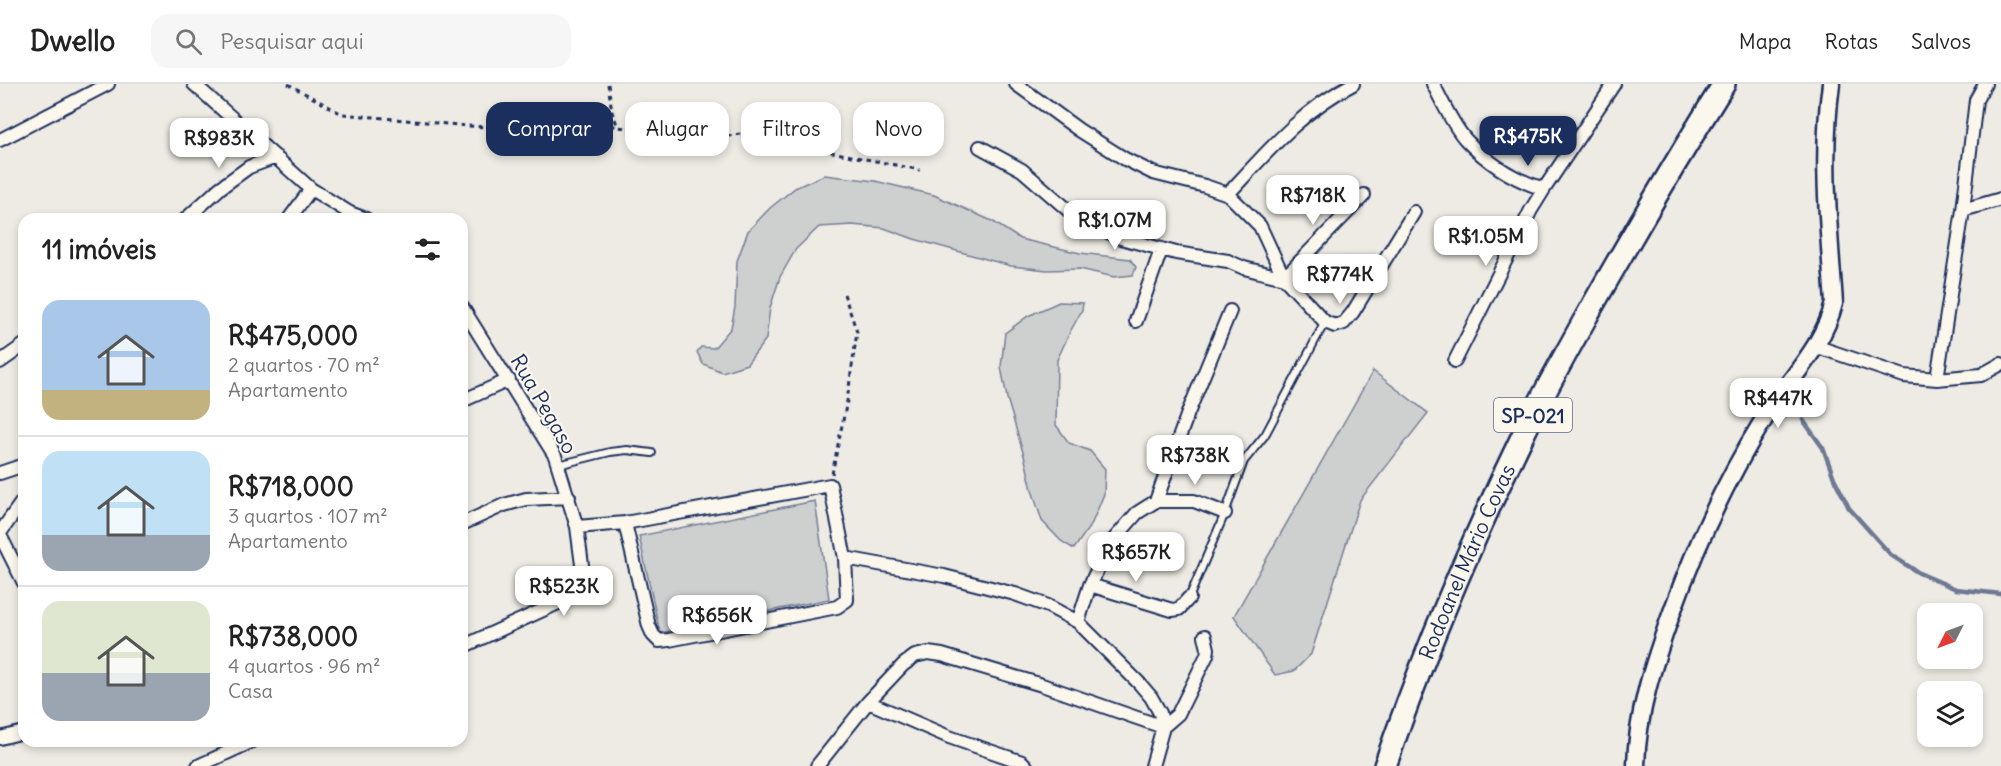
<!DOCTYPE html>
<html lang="pt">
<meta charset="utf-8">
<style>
body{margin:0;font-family:Delius,sans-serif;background:#f6f6f6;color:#222;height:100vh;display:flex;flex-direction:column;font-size:22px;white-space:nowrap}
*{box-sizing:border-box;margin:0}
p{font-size:20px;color:#767676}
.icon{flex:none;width:33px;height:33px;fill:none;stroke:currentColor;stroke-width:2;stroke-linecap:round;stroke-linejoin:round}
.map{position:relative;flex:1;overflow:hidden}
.panel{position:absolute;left:18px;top:129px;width:450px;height:534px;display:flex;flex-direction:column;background:#fff;border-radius:18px;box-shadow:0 3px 9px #0003}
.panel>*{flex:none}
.top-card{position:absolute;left:486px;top:18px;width:570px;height:54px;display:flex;gap:12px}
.needle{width:39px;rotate:228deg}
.controls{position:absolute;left:1917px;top:519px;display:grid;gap:12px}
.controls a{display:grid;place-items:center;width:66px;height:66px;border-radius:12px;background:#fff;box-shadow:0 3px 9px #0003;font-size:30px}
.price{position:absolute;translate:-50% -51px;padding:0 14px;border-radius:12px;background:#fff;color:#222;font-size:20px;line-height:39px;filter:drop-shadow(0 2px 3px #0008)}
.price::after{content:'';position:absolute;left:50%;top:36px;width:18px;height:14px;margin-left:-9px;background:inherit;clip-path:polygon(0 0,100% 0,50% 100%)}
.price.active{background:#1b2f5e;color:#fff}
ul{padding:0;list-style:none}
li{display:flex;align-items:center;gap:18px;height:150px;padding:0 24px}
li+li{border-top:2px solid #e0e0e0}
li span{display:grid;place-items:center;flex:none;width:168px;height:120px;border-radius:18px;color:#555}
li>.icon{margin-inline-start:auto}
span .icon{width:72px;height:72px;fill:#fffc;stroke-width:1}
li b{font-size:26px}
h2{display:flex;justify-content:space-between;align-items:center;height:72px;padding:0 24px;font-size:26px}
.pill{padding:0 21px;border-radius:18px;background:#fff;box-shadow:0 3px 9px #0003;font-size:21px;line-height:54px}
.pill.active{background:#1b2f5e;color:#fff}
header{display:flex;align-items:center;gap:36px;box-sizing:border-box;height:84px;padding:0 30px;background:#fff;border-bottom:2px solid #e0e0e0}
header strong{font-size:28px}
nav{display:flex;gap:33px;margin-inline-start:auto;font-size:21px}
.search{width:420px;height:54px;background:#f6f6f6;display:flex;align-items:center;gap:15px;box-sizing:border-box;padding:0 21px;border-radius:18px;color:#767676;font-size:22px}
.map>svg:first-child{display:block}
.green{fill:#cecfcf;stroke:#747f96;stroke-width:1.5}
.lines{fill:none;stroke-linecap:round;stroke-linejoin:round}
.stream{stroke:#6d7892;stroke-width:4.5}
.lane-casing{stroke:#1b2f5e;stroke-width:10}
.street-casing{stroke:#1b2f5e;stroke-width:16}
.secondary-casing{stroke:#1b2f5e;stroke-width:21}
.highway-casing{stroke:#1b2f5e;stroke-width:26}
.path{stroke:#1b2f5e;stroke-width:3;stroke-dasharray:4.5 4.5;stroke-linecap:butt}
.lane{stroke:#fbf7ec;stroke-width:6}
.street{stroke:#fbf7ec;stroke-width:12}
.secondary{stroke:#fbf7ec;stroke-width:16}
.highway{stroke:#fbf7ec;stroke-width:21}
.labels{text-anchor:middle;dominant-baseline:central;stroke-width:4.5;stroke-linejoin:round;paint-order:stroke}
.shield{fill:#fbf7ec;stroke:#5e6b89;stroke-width:1.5}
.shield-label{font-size:20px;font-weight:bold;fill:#1b2f5e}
.street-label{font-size:21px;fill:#1b2f5e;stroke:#fbf7ec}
</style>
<header>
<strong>Dwello</strong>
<div class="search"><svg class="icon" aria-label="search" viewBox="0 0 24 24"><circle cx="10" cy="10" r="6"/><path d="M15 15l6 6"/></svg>Pesquisar aqui</div>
<nav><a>Mapa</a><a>Rotas</a><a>Salvos</a></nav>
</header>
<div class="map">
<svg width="2001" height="682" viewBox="0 0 2001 682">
<rect width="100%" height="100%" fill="#eeebe4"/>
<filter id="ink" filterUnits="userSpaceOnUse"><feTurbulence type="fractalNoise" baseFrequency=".0167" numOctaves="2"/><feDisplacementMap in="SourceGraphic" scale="12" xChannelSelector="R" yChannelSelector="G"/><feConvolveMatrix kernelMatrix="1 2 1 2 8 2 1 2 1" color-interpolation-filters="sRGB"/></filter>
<g filter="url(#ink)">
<path class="green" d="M 824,91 L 875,97 L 934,111 L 992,137 L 1020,155 L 1080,169 L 1130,175 L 1136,183 L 1133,191 L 1114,193 L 1080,185 L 1047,186 L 1011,182 L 914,155 L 884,144 L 852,141 L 819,143 L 796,165 L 780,193 L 770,224 L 766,255 L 747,280 L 722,288 L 703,280 L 697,268 L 701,263 L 714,264 L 731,244 L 735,223 L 737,177 L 748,147 L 770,124 L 795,104 Z
M 1059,218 L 1083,219 L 1082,226 L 1070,248 L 1057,276 L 1056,341 L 1069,359 L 1090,367 L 1105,385 L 1104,410 L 1092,439 L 1074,465 L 1061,457 L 1042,437 L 1032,406 L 1025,375 L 1007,314 L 1001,283 L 1005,249 L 1028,232 Z
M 1373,287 L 1428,329 L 1360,416 L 1311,570 L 1294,587 L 1275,591 L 1234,532 Z
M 815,417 L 829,515 L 660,549 L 639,452 Z"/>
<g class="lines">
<path class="stream" d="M 1803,336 L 1823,364 L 1834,394 L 1849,424 L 1891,471 L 1919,489 L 1956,505 L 2001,510"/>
<defs>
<path id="lane" d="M 558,381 L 610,368 L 627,366 L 652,369
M 1189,514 L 1225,429 L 1244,377 L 1265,351 L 1325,238"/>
<path id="street" d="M 194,0 L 311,105 L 350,129 L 366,135
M 1016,0 L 1079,46 L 1125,75 L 1153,89 L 1205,102 L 1228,110 L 1260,142 L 1284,194 L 1325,238 L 1335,242 L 1344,239 L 1353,228 L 1414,128
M 1433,0 C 1442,17 1453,42 1466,56 C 1488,79 1514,96 1544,105 L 1614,0
M 0,56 L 108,0
M 980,63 L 1022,86 L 1075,132 L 1121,154 L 1176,169 L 1228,177 L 1244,184 L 1284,194 L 1364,111
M 1228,110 C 1266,69 1302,26 1353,0
M 1963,126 L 2001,115
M 186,135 L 220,104 L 249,83 L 276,73
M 289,135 L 311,105
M 462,223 L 555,372 L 577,443 L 582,481 L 580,500 L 575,508 L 556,520 L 462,563
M 1136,237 L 1161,166
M 1815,262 L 1904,292 L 1937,295 L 1981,291 L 2001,280
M 1455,277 L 1531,126 L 1544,105
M 0,278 L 24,261
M 1937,295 L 1963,126 L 1976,16 L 1985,0
M 462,317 L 509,296
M 0,389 L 24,381
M 1156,417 L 1194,417 L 1225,429
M 462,440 L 504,421 L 526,415 L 569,413
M 577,443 L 625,439 L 830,401 L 845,474 L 847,516 L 837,523 L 669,556 L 659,557 L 653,551 L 649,542 L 625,439
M 0,449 L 24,415
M 0,451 L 24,499
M 845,474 L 944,492 L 1015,510 L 1048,522 L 1078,538 L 1139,599 L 1151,613 L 1160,629 L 1163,643 L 1152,682
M 1090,501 L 1172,526 L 1179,525 L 1189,514
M 1078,538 L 1090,501 L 1109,461 L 1137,429 L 1156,417 L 1188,329 L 1230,227
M 868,618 L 949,653 L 1022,678 L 1026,682
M 0,654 L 24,648
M 198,682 L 253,657
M 817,682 L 868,618 L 903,581 L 915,572 L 928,569 L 942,571 L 1042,601 L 1163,643 L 1178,630 L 1207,571 L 1208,565 L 1205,552"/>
<path id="secondary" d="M 1636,682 C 1637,628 1654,578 1672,528 C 1696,461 1726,396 1764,335 C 1787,297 1823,264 1834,219 C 1829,147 1821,72 1831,0"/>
<g id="highway">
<path id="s1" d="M 1385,682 C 1424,569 1471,458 1523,351 C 1545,306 1570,262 1594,219 C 1636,145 1679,72 1724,0"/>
</g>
</defs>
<use href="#lane" class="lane-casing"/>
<use href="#street" class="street-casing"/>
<use href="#secondary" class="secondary-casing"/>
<use href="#highway" class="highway-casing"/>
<path class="path" d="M 288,0 L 342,30 L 468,42 L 554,46 L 593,37 L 618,43 L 717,54 L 764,46 L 796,54 L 812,64 L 920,86
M 608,0 L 612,28 L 618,43
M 832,390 L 847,317 L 857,248 L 844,210"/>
<use href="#lane" class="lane"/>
<use href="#street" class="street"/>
<use href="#secondary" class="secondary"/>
<use href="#highway" class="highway"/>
</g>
</g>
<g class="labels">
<rect class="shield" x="1494" y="314" width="78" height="34" rx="4.5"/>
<g class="shield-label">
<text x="1533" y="331">SP-021</text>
</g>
<g class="street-label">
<text transform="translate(544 320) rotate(60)">Rua Pegaso</text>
<text stroke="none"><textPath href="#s1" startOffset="220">Rodoanel Mário Covas</textPath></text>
</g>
</g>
</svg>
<div class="controls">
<a><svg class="needle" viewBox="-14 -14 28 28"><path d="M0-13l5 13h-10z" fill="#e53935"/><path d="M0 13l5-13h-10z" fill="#767676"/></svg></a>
<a><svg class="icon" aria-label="layers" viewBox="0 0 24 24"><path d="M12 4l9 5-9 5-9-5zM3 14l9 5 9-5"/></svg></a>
</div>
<b class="price active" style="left:1528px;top:83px">R$475K</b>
<b class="price" style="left:219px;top:85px">R$983K</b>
<b class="price" style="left:1313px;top:142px">R$718K</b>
<b class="price" style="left:1115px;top:167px">R$1.07M</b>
<b class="price" style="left:1486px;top:183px">R$1.05M</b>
<b class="price" style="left:1340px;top:221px">R$774K</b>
<b class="price" style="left:1778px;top:345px">R$447K</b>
<b class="price" style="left:1195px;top:402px">R$738K</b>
<b class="price" style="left:1136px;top:499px">R$657K</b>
<b class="price" style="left:564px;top:533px">R$523K</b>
<b class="price" style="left:717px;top:562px">R$656K</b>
<div class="top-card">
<a class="pill active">Comprar</a>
<a class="pill">Alugar</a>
<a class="pill">Filtros</a>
<a class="pill">Novo</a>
</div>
<section class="panel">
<h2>11 imóveis<svg class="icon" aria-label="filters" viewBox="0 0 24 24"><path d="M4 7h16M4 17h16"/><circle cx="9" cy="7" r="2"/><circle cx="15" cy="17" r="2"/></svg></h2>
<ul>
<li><span style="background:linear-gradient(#a9c7e8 75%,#c2b280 0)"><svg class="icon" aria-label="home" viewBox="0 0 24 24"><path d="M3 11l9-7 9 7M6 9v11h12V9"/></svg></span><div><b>R$475,000</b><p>2 quartos · 70 m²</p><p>Apartamento</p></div></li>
<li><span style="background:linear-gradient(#bfe0f5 70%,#9aa5b1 0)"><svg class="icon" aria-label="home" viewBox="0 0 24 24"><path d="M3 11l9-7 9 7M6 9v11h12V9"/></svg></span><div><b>R$718,000</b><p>3 quartos · 107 m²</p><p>Apartamento</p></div></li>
<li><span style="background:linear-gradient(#dfe7d0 60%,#9aa5b1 0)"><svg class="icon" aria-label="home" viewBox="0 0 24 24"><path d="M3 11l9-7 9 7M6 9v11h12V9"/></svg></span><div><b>R$738,000</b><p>4 quartos · 96 m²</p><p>Casa</p></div></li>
</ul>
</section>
</div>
